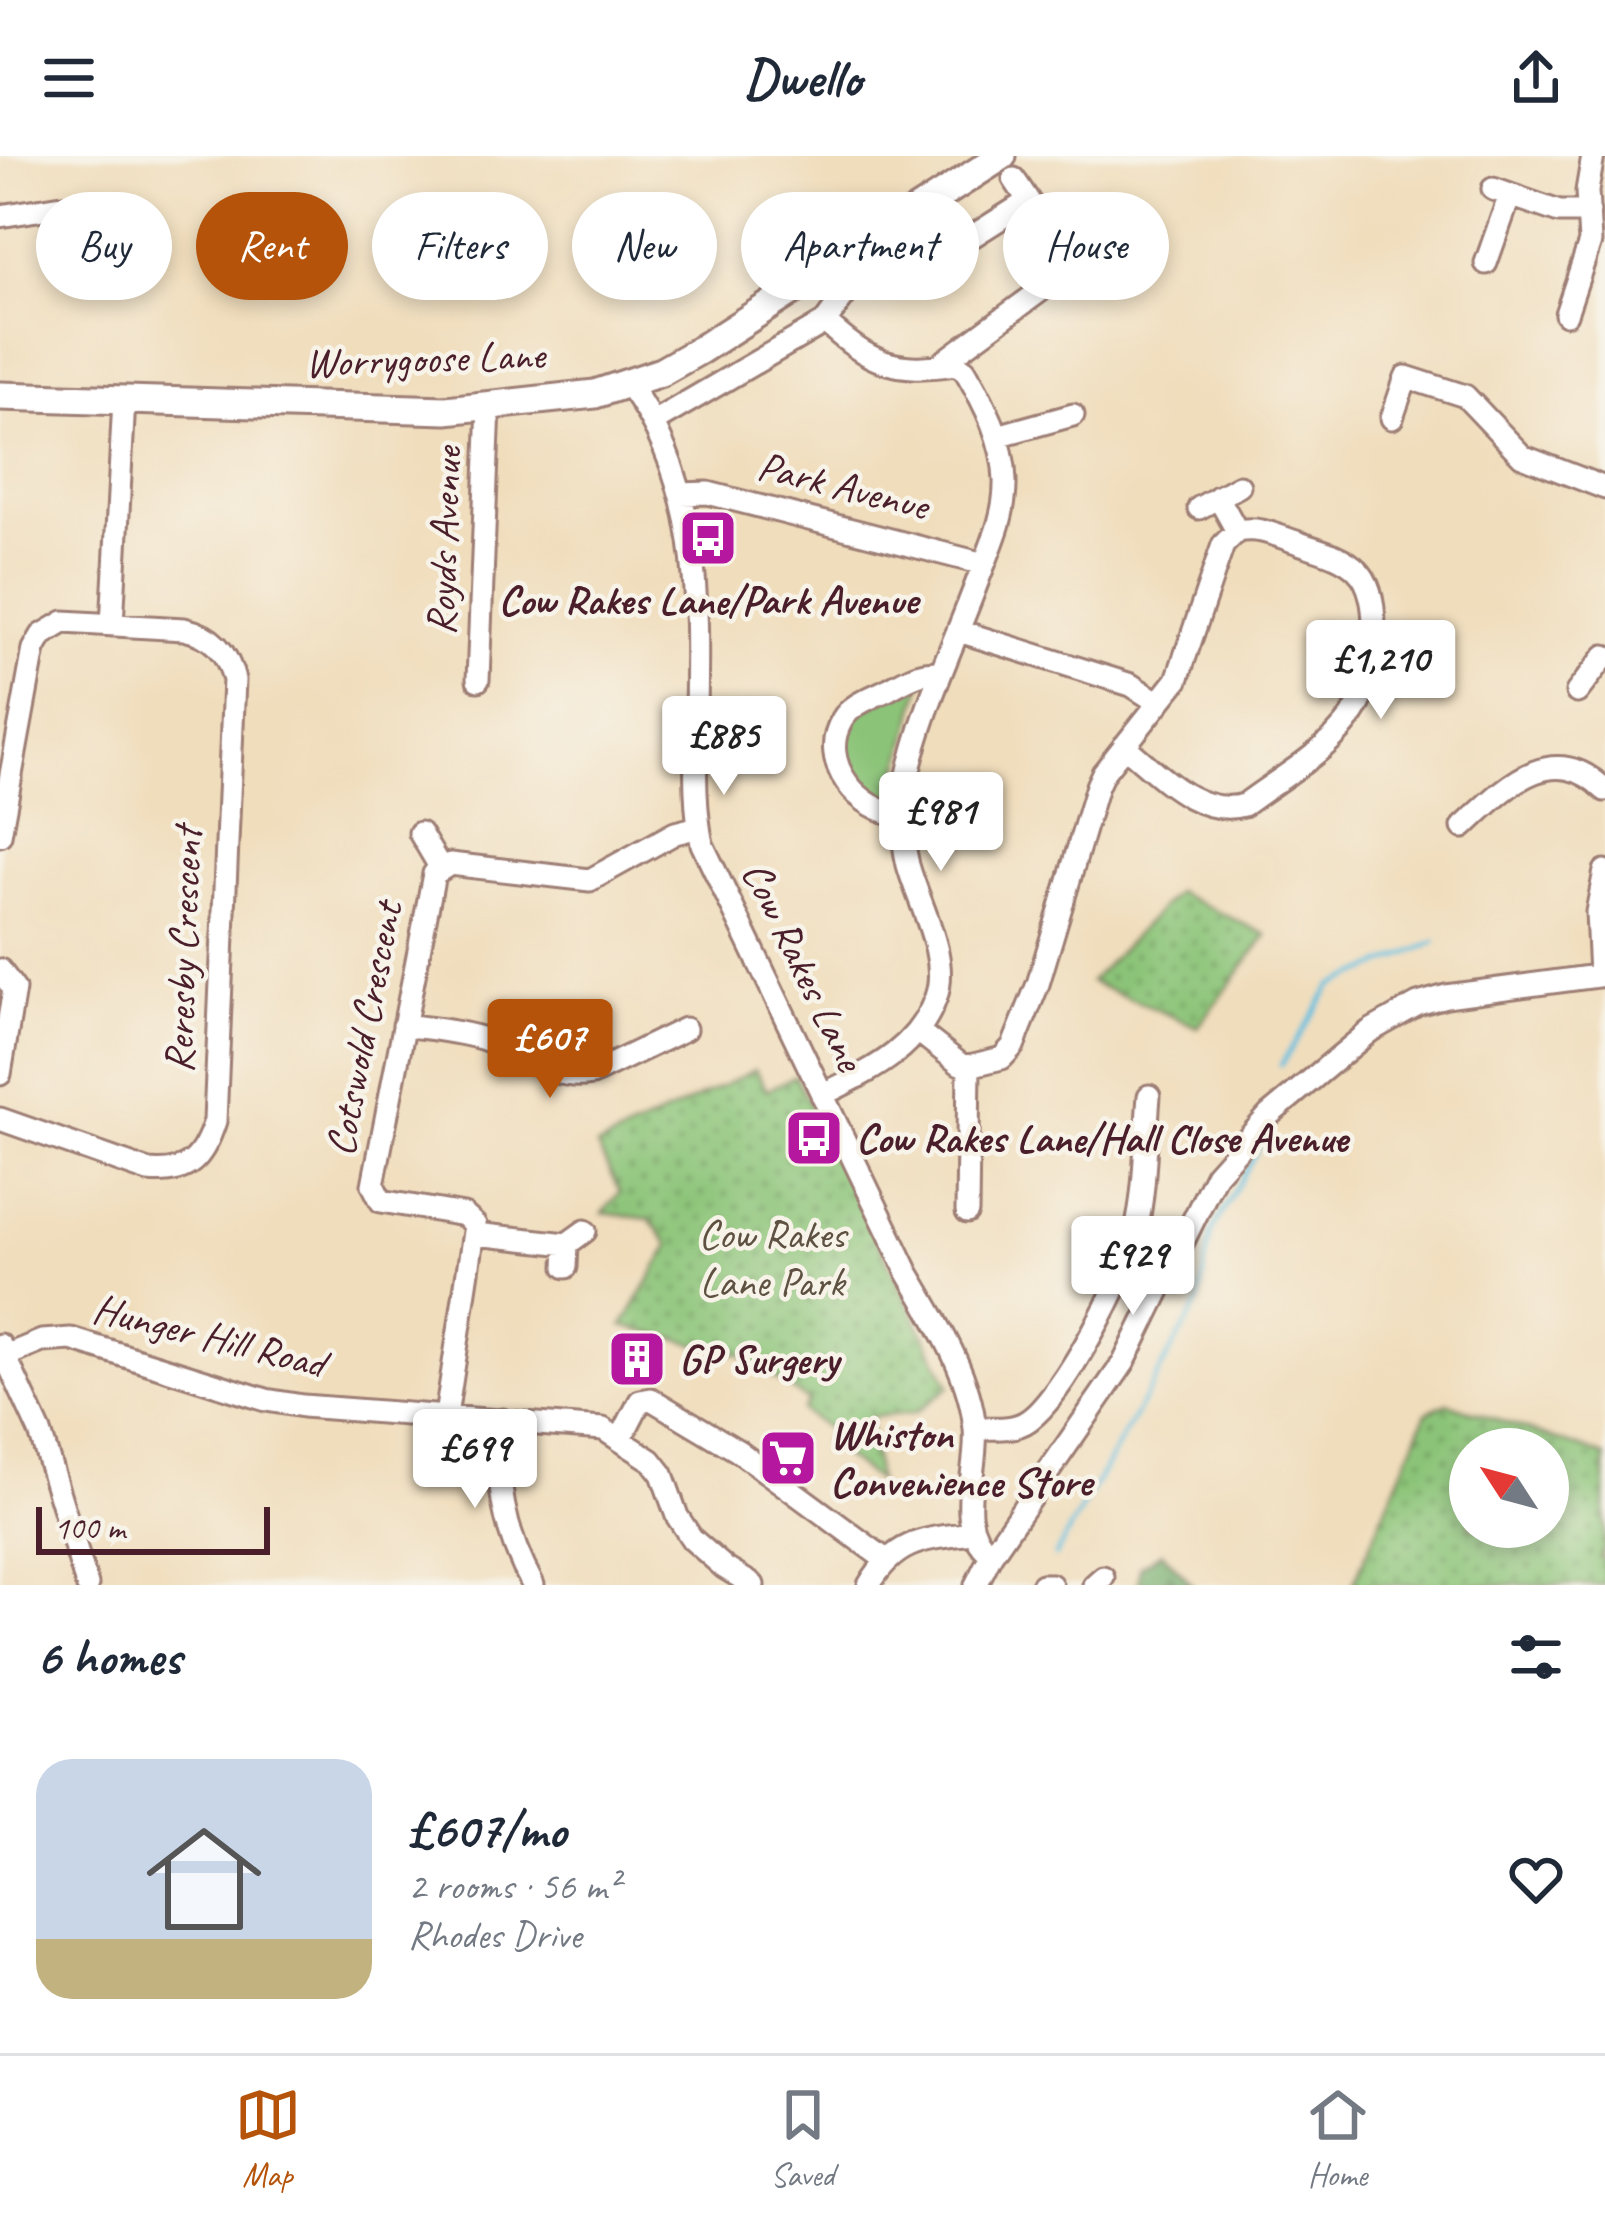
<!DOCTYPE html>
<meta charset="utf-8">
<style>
body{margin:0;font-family:Caveat,sans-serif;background:#f6f6f7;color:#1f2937;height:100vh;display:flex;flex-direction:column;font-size:45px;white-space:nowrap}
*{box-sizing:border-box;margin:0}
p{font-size:39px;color:#747a83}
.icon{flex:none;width:66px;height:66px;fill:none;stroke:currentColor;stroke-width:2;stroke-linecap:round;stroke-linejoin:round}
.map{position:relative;height:1429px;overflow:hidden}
.side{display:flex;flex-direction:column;background:#fff;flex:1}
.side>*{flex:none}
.guide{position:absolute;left:36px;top:36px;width:1533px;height:108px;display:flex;gap:24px}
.needle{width:78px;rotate:306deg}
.tools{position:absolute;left:1449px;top:1272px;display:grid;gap:24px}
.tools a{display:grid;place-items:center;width:120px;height:120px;border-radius:50%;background:#fff;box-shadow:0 6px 18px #0003;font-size:60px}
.scale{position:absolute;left:36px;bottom:30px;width:234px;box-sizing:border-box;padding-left:12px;border:6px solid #4a1f2b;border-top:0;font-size:33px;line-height:42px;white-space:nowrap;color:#4a1f2b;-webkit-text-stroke:9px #f7f3e8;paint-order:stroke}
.price{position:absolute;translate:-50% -102px;padding:0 27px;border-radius:12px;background:#fff;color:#222;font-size:39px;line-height:78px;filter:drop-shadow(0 3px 6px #0008)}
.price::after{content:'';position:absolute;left:50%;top:72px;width:36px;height:27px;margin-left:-18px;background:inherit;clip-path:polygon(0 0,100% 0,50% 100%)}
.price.active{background:#b45309;color:#fff}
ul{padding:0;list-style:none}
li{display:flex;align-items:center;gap:36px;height:300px;padding:0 36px}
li+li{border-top:3px solid #e0e1e3}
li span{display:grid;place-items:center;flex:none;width:336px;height:240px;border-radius:36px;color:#555}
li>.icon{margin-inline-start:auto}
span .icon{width:144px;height:144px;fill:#fffc;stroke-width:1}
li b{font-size:51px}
h2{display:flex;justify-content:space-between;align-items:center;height:144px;padding:0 36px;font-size:51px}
.chip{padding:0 42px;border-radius:54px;background:#fff;box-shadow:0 6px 18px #0003;font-size:42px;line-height:108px}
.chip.active{background:#b45309;color:#fff}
header{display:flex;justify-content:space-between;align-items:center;height:156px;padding:0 36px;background:#fff;font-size:54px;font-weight:800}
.tabs{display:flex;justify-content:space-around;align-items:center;height:168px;border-top:3px solid #e0e1e3;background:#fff;font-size:33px;color:#747a83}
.tabs a{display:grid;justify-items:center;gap:6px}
.tabs .active{color:#b45309}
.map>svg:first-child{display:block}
.grass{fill:#8bc478;stroke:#6a7252;stroke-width:3}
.forest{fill:url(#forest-firs);stroke:#5d644a;stroke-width:3}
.park{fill:url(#park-dots);stroke:#6a7252;stroke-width:3;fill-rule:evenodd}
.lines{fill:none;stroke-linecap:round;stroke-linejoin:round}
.stream{stroke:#62c0e0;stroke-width:4.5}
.minor-casing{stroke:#9d7e74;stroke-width:27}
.major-casing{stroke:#9d7e74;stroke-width:33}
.minor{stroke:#fff;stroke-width:21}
.major{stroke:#fff;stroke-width:27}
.labels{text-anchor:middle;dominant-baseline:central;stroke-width:9;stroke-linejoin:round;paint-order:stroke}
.street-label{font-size:42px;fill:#4a1f2b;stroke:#f7f3e8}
.poi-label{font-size:42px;font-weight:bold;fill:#4a1f2b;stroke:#f7f3e8;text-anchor:start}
.park-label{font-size:42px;fill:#5e5142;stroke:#f7f3e8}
</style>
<header><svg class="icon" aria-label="menu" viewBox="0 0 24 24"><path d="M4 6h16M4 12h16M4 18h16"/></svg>Dwello<svg class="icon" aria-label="share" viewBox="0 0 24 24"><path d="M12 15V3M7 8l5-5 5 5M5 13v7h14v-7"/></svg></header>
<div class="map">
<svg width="1605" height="1429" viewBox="0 0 1605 1429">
<defs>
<pattern id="forest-firs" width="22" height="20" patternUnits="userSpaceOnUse" patternTransform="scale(3)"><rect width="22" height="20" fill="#70aa68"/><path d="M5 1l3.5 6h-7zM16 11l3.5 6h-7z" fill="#5e8a56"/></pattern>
<pattern id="park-dots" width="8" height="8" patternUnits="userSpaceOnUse" patternTransform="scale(3)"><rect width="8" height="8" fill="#8bc478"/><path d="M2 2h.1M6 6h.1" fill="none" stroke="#749f63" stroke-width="1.8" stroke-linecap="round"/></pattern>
</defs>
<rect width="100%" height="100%" fill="#f7f3e8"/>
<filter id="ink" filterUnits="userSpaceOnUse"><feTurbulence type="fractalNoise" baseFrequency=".00833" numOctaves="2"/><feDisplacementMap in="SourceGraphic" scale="24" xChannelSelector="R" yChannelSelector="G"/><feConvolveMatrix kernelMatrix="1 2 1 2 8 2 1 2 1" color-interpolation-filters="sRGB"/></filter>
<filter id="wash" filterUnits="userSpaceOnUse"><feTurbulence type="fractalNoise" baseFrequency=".004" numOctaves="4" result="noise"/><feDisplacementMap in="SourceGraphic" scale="48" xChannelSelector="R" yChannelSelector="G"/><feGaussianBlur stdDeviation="2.7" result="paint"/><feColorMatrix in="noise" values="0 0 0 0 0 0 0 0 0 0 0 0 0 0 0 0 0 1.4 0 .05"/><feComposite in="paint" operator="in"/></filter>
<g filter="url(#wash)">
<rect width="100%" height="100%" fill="#f0ddbc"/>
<path class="grass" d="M 923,522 L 893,640 L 883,642 L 850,620 L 840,589 L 856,558 Z"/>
<path class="forest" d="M 1162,1396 L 1192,1428 L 1193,1429 L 1138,1429 L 1140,1410 Z"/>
<path class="park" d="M 1176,736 L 1267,779 L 1198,871 L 1090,826 Z
M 755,914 L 767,934 L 795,920 L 950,1230 L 915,1257 L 869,1261 L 877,1325 L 824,1286 L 831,1275 L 802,1255 L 808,1245 L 741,1199 L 623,1170 L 670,1089 L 650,1063 L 603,1057 L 620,1036 L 597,991 Z
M 1448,1247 L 1605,1300 L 1605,1390 L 1600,1402 L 1605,1404 L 1605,1429 L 1353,1429 L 1427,1256 ZM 1470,1293 L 1548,1293 L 1548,1371 L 1470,1371 Z"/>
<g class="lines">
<path class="stream" d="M 1281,909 L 1331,830 L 1436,786
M 1055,1400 L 1198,1148 L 1211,1077 L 1261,987"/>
</g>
</g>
<g filter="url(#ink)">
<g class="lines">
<defs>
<path id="minor" d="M 1014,23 L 1054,83
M 1493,33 L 1559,56 L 1589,56
M 0,60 L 62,50
M 1486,107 L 1510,39
M 1566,158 L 1590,86 L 1587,35 L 1593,0
M 938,210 L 1044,132 L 1138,71
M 629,229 C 701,328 698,441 696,558 C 696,602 693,645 702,688 L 908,1117 C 936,1165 970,1217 975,1273 C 979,1316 952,1366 991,1399
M 1392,262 L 1406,221 L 1465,240 L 1522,300 L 1605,332
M 655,265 L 825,166 L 847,136 L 858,130 L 908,121 L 1028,45
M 997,280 L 1073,259
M 681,338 L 708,337 L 984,408
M 1199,352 L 1239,330
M 112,469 L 124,244
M 959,475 L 1131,529 L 1159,547
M 478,524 L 489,250
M 1577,536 L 1605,500
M 1124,590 C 1158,617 1197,662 1244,649 C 1282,620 1338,591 1360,546 C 1374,515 1384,439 1357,414 C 1342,399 1318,394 1299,387 C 1277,380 1260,370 1237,375
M 902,659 C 859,656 817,606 842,564 C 851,548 873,541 889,533 C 906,524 921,513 941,517
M 1463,671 C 1504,633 1551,581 1605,634
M 420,677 L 440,711
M 0,679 L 34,493 L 42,479 L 64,466 L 184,473 C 212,479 227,495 234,524 L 215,965 C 203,1002 189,1019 148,1015 L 0,963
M 0,814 L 14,833 L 0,918
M 1600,819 L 1597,756 L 1605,715
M 404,869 C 431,873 461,875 487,884 C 524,896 552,926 592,918 L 685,873
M 918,875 L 960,908 L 969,910 L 1002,902 L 1013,890 L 1038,828 L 1097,630 L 1103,617 L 1177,524 L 1223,389 L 1237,375 L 1218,341
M 822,939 C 869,915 917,895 936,841 C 950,801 919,749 908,709 C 902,684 901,654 906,628 C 920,557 954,489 979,421 C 991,390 1006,359 1005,325 C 1004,285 985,248 965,214 L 956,208 C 894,217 871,208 825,166
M 967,1056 L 969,910
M 475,1078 L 567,1088
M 566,1111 L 567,1088 L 585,1075
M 0,1189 L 40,1276 L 87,1429
M 5,1200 L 42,1185 L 71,1183 L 266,1244 L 303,1250 L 603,1273 L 651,1304 L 662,1318 L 677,1360 L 692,1383 L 725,1412 L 753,1429
M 446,1260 L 475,1069 L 464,1059 L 381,1045 L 373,1029 L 434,718 L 450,708 L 590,724 L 675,677 L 699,671
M 502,1264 C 495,1326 503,1374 533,1429
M 975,1272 C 993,1272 1014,1275 1029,1264 C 1063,1240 1126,1121 1135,1079 C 1146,1034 1145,986 1149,940
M 621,1282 L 640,1245 L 651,1243 L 738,1295 L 886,1404
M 869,1429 C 896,1383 925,1383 973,1377
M 976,1429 L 991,1399 L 1124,1206 L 1216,1018 L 1269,959 L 1370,875 L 1418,848 L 1446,840 L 1605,819
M 1042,1429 L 1051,1429
M 1094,1429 L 1103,1421"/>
<path id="major" d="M 0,240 L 446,254 L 595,238 L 661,216 L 700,194 L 1002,0"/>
</defs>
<use href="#minor" class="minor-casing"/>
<use href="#major" class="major-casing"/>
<use href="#minor" class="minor"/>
<use href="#major" class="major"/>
</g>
</g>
<defs>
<symbol id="bus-square" viewBox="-11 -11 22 22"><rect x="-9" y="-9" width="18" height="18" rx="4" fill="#b5179e" stroke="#f7f3e8"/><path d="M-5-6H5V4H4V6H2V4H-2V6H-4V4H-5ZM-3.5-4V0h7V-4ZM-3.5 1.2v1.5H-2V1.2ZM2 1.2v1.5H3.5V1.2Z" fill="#fff"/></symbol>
<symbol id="building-square" viewBox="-11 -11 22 22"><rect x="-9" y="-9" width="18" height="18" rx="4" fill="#b5179e" stroke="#f7f3e8"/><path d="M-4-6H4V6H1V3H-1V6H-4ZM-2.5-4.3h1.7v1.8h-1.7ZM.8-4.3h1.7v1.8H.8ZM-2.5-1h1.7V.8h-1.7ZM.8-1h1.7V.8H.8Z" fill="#fff"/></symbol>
<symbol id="supermarket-square" viewBox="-11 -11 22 22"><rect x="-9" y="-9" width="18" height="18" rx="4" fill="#b5179e" stroke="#f7f3e8"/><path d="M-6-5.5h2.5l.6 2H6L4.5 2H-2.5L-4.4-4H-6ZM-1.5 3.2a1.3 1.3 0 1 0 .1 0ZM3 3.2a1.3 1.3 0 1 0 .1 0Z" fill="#fff"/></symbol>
</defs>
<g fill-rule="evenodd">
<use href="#bus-square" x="675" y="349" width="66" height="66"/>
<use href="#bus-square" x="781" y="949" width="66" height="66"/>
<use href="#building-square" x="604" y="1170" width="66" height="66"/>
<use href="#supermarket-square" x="755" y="1269" width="66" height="66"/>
</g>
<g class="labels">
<g class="street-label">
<text transform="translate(425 203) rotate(-2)">Worrygoose Lane</text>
<text transform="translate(843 330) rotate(14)">Park Avenue</text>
<text transform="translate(444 385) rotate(-88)">Royds Avenue</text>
<text transform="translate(183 794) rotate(-88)">Reresby Crescent</text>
<text transform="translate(803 810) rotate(64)">Cow Rakes Lane</text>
<text transform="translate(364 873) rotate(-79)">Cotswold Crescent</text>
<text transform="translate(209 1180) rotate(14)">Hunger Hill Road</text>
</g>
<g class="poi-label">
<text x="708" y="444" text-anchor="middle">Cow Rakes Lane/Park Avenue</text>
<text x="856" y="982">Cow Rakes Lane/Hall Close Avenue</text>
<text x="679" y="1203">GP Surgery</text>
<text x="830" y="1278">Whiston<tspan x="830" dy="48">Convenience Store</tspan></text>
</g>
<g class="park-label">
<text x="772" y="1078">Cow Rakes<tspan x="772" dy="48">Lane Park</tspan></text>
</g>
</g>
</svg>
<div class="tools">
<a><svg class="needle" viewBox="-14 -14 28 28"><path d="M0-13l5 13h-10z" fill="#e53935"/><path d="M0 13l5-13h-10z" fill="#747a83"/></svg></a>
</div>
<div class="scale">100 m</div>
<b class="price" style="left:1381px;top:566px">£1,210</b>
<b class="price" style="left:724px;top:642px">£885</b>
<b class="price" style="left:941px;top:718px">£981</b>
<b class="price active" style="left:550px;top:945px">£607</b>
<b class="price" style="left:1133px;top:1162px">£929</b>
<b class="price" style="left:475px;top:1355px">£699</b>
<div class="guide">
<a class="chip">Buy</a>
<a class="chip active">Rent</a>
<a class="chip">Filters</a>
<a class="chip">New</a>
<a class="chip">Apartment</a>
<a class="chip">House</a>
</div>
</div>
<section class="side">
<h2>6 homes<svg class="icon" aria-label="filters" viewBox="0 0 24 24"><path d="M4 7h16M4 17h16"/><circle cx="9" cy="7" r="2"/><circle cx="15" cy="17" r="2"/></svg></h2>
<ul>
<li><span style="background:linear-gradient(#c9d6e8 75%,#c2b280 0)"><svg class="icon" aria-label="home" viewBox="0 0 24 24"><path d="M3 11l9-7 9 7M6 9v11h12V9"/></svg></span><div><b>£607/mo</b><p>2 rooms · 56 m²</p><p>Rhodes Drive</p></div><svg class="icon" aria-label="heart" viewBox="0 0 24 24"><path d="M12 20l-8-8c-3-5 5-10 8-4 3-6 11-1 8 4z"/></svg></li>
</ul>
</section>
<nav class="tabs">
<a class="active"><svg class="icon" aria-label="map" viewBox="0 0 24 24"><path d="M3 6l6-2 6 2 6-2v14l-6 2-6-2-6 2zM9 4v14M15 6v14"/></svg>Map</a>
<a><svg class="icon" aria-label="saved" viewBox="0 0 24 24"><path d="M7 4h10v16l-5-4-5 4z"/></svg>Saved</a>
<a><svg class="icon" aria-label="home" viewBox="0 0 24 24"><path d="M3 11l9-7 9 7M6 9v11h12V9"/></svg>Home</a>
</nav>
